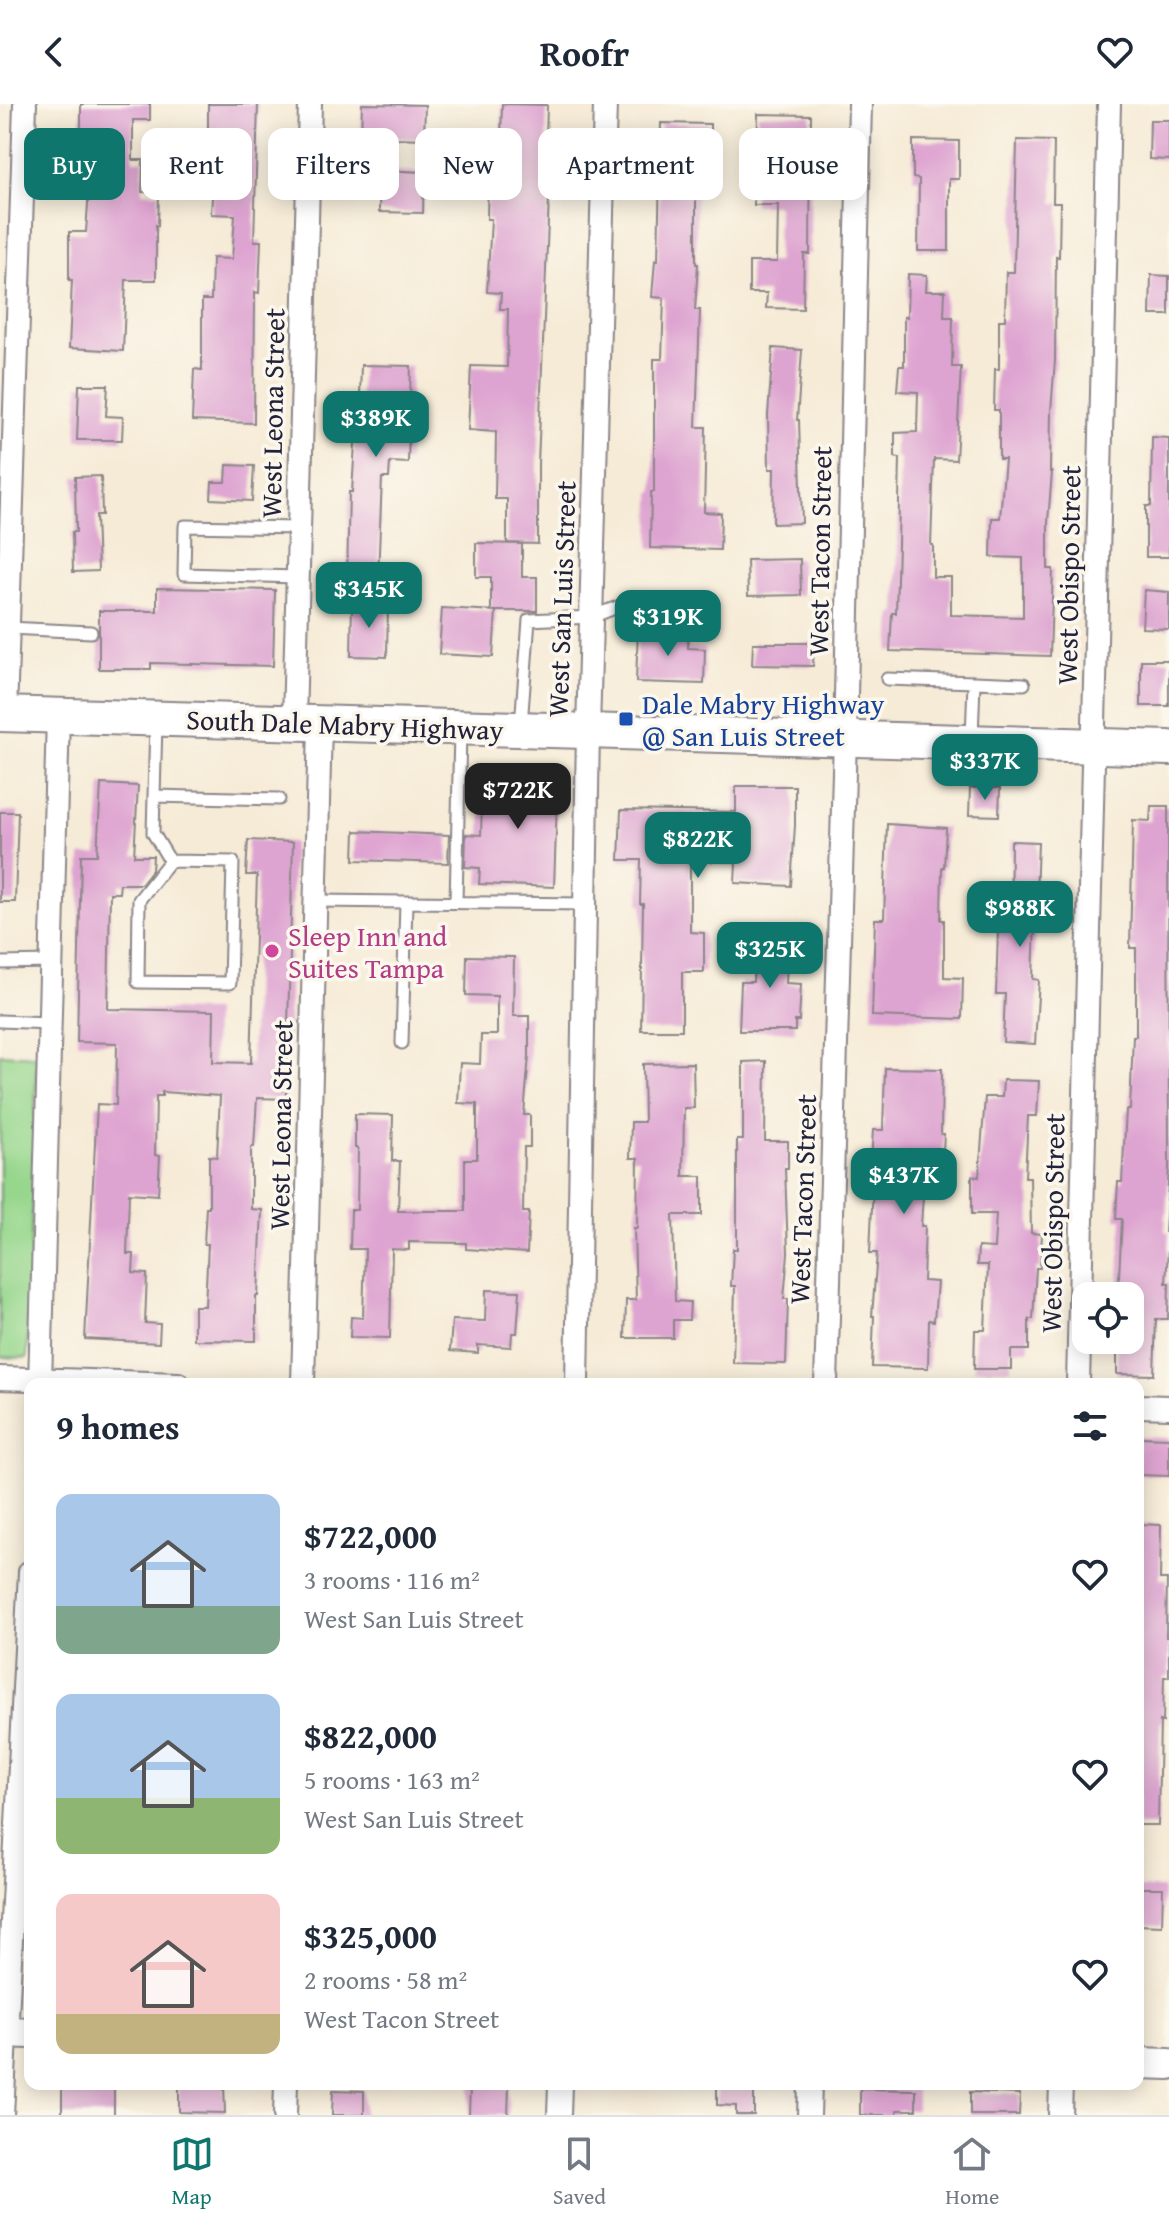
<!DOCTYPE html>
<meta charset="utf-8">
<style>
body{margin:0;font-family:"Gentium Book Plus",serif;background:#f6f6f7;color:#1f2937;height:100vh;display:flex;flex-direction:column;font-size:30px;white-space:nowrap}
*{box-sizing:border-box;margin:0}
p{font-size:26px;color:#747a83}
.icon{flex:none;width:44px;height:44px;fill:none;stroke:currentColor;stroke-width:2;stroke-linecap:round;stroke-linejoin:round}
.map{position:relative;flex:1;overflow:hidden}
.drawer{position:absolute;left:24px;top:1274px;width:1120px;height:712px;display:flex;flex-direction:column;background:#fff;border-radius:16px;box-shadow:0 4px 20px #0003}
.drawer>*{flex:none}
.guide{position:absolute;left:24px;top:24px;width:1122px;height:72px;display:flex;gap:16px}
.fabs{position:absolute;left:1072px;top:1178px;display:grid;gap:16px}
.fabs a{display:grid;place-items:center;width:72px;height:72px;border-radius:16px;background:#fff;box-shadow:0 4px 20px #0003;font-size:40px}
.price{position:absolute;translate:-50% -68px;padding:0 18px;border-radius:16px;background:#0f766e;color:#fff;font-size:26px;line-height:52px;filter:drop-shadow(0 2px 4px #0008)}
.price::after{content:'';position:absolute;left:50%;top:48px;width:24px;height:18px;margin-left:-12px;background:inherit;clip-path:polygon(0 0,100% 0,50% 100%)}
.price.current{background:#222;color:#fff}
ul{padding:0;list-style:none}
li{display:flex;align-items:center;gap:24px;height:200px;padding:0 32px}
li span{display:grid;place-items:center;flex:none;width:224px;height:160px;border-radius:16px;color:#555}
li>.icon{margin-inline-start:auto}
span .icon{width:96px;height:96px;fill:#fffc;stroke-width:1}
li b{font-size:34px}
h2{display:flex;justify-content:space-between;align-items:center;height:96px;padding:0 32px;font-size:34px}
.pill{padding:0 28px;border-radius:16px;background:#fff;box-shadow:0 4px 20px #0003;font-size:28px;line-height:72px}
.pill.current{background:#0f766e;color:#fff}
header{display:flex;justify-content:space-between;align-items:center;height:104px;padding:0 32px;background:#fff;font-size:36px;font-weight:600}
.dock{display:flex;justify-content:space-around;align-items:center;height:112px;border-top:2px solid #e0e1e3;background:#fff;font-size:22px;color:#747a83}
.dock a{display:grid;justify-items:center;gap:4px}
.dock .current{color:#0f766e}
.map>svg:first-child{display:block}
.green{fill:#97d78d;stroke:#5c7c64;stroke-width:2}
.building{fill:#dea4d1}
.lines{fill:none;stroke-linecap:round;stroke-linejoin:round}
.lane-casing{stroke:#8c8689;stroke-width:15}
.street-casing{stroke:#8c8689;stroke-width:26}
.secondary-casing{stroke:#8c8689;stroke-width:34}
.primary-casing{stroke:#8c8689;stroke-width:38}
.lane{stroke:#fff;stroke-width:11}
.street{stroke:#fff;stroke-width:22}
.secondary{stroke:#fff;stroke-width:30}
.primary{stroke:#fff;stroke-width:34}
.transit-dot{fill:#1a4fb4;stroke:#fbf7ec;stroke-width:3}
.hotel-dot{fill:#d1479c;stroke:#fbf7ec;stroke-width:3}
.labels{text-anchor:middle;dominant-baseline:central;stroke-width:7;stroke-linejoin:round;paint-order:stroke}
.street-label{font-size:28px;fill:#22223b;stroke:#fbf7ec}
.transit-label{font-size:28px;fill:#164399;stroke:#fbf7ec;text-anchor:start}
.hotel-label{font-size:28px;fill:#b23c85;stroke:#fbf7ec;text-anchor:start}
</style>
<header><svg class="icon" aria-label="back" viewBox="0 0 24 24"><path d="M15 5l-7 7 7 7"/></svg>Roofr<svg class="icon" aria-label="heart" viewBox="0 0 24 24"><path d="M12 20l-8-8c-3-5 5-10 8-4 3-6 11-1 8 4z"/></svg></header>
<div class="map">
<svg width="1169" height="2011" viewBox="0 0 1169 2011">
<rect width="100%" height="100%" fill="#fbf7ec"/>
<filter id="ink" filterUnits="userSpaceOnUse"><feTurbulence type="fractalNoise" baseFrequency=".0125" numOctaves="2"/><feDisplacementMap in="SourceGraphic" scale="16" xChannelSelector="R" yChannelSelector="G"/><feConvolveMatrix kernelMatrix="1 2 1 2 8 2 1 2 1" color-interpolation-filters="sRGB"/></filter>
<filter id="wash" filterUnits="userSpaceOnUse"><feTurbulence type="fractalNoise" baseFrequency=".006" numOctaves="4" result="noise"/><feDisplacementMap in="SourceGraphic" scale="32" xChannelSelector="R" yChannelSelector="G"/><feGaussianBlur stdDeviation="1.8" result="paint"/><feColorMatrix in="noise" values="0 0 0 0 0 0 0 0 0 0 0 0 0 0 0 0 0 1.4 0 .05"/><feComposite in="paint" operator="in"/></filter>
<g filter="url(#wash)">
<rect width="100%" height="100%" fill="#f6ebd7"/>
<path class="green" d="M 0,950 L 37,952 L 27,1254 L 0,1253 Z"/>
<g id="blocks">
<path class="building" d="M 81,0 L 150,0 L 150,16 L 133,16 L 133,56 L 143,56 L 142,88 L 159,89 L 158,122 L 156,121 L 156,176 L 126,176 L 123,247 L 69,244 L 72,176 L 69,176 L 69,128 L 86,128 L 89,86 L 71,85 L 73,52 L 81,53 Z
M 208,0 L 258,0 L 254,137 L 261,137 L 259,189 L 255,188 L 254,319 L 192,317 L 194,265 L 202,266 L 202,196 L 211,196 L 212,154 L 232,155 L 235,111 L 211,110 L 215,44 L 204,44 L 204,25 L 208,25 Z
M 362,0 L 425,1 L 424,35 L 361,33 Z
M 502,0 L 547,1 L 545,69 L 550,69 L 538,360 L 538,440 L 507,439 L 507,395 L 495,395 L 496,328 L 468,326 L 471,262 L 507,263 L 508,205 L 500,205 L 501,189 L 487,188 L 491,115 L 487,115 L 488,68 L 515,68 L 516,33 L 501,32 Z
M 758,10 L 811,11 L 810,150 L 804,150 L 803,205 L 766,204 L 767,189 L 749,189 L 749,158 L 777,158 L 778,101 L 754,101 L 754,61 L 757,61 Z
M 1150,16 L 1169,16 L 1169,56 L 1149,55 Z
M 661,19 L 710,20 L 710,62 L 696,62 L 696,160 L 698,160 L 695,206 L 700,206 L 696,323 L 706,323 L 704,408 L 721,409 L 720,446 L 650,444 L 651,388 L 654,388 L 654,255 L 662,255 L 664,194 L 652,193 L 655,156 L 658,157 Z
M 913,36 L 959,37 L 959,75 L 949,75 L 949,147 L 918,147 L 919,75 L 913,74 Z
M 1017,36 L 1054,37 L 1053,99 L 1060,99 L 1059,153 L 1056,152 L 1055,256 L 1051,307 L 1050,368 L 1052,368 L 1048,418 L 1048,465 L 1053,465 L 1050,552 L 890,547 L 892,509 L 896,509 L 898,441 L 900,354 L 895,353 L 895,329 L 917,328 L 918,288 L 897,287 L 899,262 L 904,262 L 904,213 L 907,213 L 908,170 L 927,171 L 926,187 L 945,187 L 944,213 L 953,213 L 952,263 L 961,263 L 956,356 L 934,355 L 931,441 L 933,441 L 933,473 L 951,473 L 951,511 L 1023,513 L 1023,454 L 991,453 L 992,414 L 1000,414 L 1005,355 L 999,355 L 999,306 L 994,306 L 995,265 L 999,265 L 999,216 L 1005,216 L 1006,168 L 1014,168 Z
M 380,66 L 424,68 L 423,109 L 379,108 Z
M 1151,171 L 1169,172 L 1169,211 L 1150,211 Z
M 773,244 L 802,246 L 797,316 L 799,316 L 802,419 L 773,420 L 774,365 L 769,365 L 768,311 Z
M 361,261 L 411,262 L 408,359 L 390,358 L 389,374 L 382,374 L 378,473 L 347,473 L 349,388 L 352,388 L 356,323 L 359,324 Z
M 79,281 L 108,281 L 106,312 L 123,313 L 122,336 L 77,336 Z
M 1152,333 L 1169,334 L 1169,453 L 1146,453 L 1146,402 L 1151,402 Z
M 227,361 L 254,362 L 252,397 L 211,395 L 212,378 L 226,378 Z
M 101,372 L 102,411 L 96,411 L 98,467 L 73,468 L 72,428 L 76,428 L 75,373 Z
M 476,439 L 522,440 L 522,473 L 537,473 L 537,507 L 491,507 L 491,473 L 476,473 Z
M 800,455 L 801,491 L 748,492 L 747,456 Z
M 157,484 L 275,486 L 273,562 L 151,559 L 151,565 L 99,565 L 99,507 L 157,507 Z
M 1144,486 L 1169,488 L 1169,525 L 1142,524 Z
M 352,498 L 388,500 L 387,553 L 351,552 Z
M 442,504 L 496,507 L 493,553 L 439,550 Z
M 638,524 L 689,526 L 688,544 L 705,545 L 704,580 L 636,578 Z
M 753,539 L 814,539 L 813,562 L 752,561 Z
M 1141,556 L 1169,556 L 1169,602 L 1141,602 Z
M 498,665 L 558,667 L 554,783 L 479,780 L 480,764 L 465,763 L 466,730 L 481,731 L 482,697 L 497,698 Z
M 101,680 L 138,682 L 134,752 L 153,752 L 152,766 L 141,780 L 120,780 L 119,789 L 110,789 L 108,905 L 214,907 L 213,958 L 251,959 L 257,771 L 246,771 L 248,736 L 293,738 L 286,995 L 257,994 L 254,1043 L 251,1043 L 251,1105 L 262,1106 L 258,1192 L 256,1192 L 256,1237 L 194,1236 L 194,1202 L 205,1202 L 208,1140 L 204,1140 L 206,1103 L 209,1103 L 209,1052 L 217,1053 L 220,992 L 162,988 L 162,992 L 156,992 L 155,1051 L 160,1052 L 158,1091 L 129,1089 L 127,1150 L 134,1150 L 133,1169 L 147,1170 L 145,1219 L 160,1220 L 159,1239 L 85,1235 L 97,1000 L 116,1001 L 117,939 L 77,938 L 81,751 L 97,751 Z
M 736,682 L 795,682 L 795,721 L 791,782 L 735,779 L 736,758 L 690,757 L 690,828 L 704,829 L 704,868 L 682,868 L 682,926 L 641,926 L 643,800 L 640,800 L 641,756 L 619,756 L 621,706 L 736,708 Z
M 970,684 L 1000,684 L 999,712 L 969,711 Z
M 1151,702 L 1168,702 L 1169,1064 L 1165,1128 L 1169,1128 L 1166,1179 L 1169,1179 L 1168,1215 L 1156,1215 L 1154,1271 L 1117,1270 L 1117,1236 L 1130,1236 L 1130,1192 L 1118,1192 L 1122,1115 L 1116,1115 L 1118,1078 L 1122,1078 L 1126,1006 L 1130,1006 L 1133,932 L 1136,932 L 1136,844 L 1130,844 L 1133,716 L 1150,717 Z
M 0,708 L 18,708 L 15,798 L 0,798 Z
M 887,720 L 946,724 L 944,763 L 942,763 L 941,816 L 944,816 L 944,873 L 963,874 L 962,915 L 872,912 L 875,815 L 884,815 Z
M 355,727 L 449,731 L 448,759 L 354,756 Z
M 1011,737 L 1038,738 L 1033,875 L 1039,876 L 1035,940 L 1003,938 L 1005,890 L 996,890 L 998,826 L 1010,826 Z
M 755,832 L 788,834 L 786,879 L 801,880 L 799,917 L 795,917 L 795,927 L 739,927 L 741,878 L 753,878 Z
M 467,852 L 514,853 L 513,912 L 529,912 L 529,951 L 524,1011 L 530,1011 L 530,1043 L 524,1043 L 523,1108 L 529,1108 L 527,1149 L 466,1145 L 466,1139 L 409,1138 L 409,1146 L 392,1145 L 390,1234 L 350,1233 L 351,1213 L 363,1214 L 365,1145 L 350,1145 L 351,1106 L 357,1106 L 358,1044 L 355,1044 L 355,1010 L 393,1011 L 392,1057 L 400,1057 L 398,1107 L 465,1107 L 465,1055 L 477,1055 L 477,1000 L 458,999 L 460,959 L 480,960 L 481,931 L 497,931 L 497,892 L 466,891 Z
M 766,957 L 765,1037 L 788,1037 L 788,1064 L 785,1064 L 788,1149 L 784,1195 L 788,1195 L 786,1260 L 733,1259 L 735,1182 L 731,1182 L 733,1145 L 737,1145 L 737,1036 L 743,1036 L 743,958 Z
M 693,959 L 694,1004 L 684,1004 L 683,1072 L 702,1072 L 702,1111 L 673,1111 L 675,1197 L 690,1198 L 689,1216 L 673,1216 L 673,1234 L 625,1234 L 626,1196 L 636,1196 L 634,1124 L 637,1124 L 638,1054 L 630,1054 L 631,1018 L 644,1018 L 643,960 Z
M 885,964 L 942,965 L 941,1030 L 944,1030 L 942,1062 L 925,1061 L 921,1122 L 925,1122 L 923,1177 L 937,1178 L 934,1217 L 929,1216 L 928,1264 L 872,1263 L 874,1212 L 872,1212 L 877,1149 L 870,1149 L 874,1058 L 871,1058 L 873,1026 L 883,1026 Z
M 1003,976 L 1039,977 L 1037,1012 L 1028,1012 L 1025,1073 L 1030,1073 L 1031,1129 L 1042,1130 L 1040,1164 L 1036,1164 L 1033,1215 L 1029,1215 L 1029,1246 L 1011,1246 L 1011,1265 L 974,1265 L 975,1226 L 985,1226 L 988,1161 L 977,1161 L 978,1143 L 994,1144 L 996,1110 L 972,1110 L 972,1072 L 979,1073 L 985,993 L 1002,993 Z
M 486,1186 L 520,1187 L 517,1229 L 512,1229 L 511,1243 L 478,1241 L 478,1249 L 450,1247 L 452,1216 L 485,1217 Z
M 1138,1333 L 1169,1334 L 1169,1372 L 1138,1371 Z
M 1138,1420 L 1161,1421 L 1160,1475 L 1167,1475 L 1166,1533 L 1169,1533 L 1169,1573 L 1164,1573 L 1163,1618 L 1160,1617 L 1158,1721 L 1138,1721 Z
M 1138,1784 L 1163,1784 L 1162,1822 L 1138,1821 Z
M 62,1980 L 114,1980 L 114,2011 L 62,2011 Z
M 179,1980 L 224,1980 L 225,2009 L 179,2008 Z
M 470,1982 L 509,1983 L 508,2011 L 469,2011 Z
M 717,1983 L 754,1984 L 754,2011 L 736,2011 L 736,2002 L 717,2001 Z
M 860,1985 L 916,1986 L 916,2006 L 897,2006 L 897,2011 L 860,2011 Z
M 333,1986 L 364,1987 L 364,2011 L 332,2011 Z
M 970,1988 L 1020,1990 L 1019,2011 L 970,2011 Z"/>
</g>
</g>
<g filter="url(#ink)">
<use href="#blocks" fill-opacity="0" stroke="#8c8689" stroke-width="2"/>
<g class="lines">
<defs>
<path id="lane" d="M 297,473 L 184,470 L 185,422 L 299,424
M 8,524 L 91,528
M 887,575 L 974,578 L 972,634
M 974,578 L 1024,580
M 156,619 L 153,729 L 170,757 L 233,758 L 230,879 L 138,878 L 139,796 L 170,757
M 521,621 L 529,516 L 591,513 L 636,496 L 697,498
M 154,692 L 279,695
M 316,797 L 585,800
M 456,798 L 460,628
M 0,859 L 51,858
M 0,917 L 50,919
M 402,939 L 406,798"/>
<path id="street" d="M 5,610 L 25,0
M 294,619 L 310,0
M 0,1274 L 178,1280
M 40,1280 L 58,612
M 303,1280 L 320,620
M 577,1280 L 588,627 L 605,0
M 826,1280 L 845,634 L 860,0
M 1078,1280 L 1109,0
M 1138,1302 L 1169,1303
M 2,2011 L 30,1468
M 285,2011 L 286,1980
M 559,2011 L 560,1980
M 809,2011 L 810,1980
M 1060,2011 L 1061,1980"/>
<path id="secondary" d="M 0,1928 L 30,1929
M 1138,1959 L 1169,1960"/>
<path id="primary" d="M 0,610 L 1169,644"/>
</defs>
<use href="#lane" class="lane-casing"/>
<use href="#street" class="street-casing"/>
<use href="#secondary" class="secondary-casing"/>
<use href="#primary" class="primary-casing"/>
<use href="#lane" class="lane"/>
<use href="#street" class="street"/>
<use href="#secondary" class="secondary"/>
<use href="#primary" class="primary"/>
</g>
</g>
<rect class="transit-dot" x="618" y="607" width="16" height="16" rx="4"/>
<circle class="hotel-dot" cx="272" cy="847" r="8"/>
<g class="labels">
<g class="street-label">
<text transform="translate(272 309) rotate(-89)">West Leona Street</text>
<text transform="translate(819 447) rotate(-89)">West Tacon Street</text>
<text transform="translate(1068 471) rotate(-89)">West Obispo Street</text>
<text transform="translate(561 495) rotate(-88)">West San Luis Street</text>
<text transform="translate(345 620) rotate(2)">South Dale Mabry Highway</text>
<text transform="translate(280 1021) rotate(-89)">West Leona Street</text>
<text transform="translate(802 1095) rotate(-88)">West Tacon Street</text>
<text transform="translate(1052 1119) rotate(-89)">West Obispo Street</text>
</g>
<g class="transit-label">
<text x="642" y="599">Dale Mabry Highway<tspan x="642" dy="32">@ San Luis Street</tspan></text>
</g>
<g class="hotel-label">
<text x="288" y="831">Sleep Inn and<tspan x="288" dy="32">Suites Tampa</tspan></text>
</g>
</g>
</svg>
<div class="fabs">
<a><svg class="icon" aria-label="locate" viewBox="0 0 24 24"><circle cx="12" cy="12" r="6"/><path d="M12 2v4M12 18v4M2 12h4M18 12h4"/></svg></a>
</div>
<b class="price" style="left:376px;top:355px">$389K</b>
<b class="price" style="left:369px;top:526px">$345K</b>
<b class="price" style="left:668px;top:554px">$319K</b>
<b class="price" style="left:985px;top:698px">$337K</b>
<b class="price current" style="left:518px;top:727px">$722K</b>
<b class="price" style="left:698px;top:776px">$822K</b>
<b class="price" style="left:1020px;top:845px">$988K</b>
<b class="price" style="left:770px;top:886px">$325K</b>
<b class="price" style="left:904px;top:1112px">$437K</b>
<div class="guide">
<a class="pill current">Buy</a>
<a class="pill">Rent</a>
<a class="pill">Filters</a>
<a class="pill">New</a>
<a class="pill">Apartment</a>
<a class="pill">House</a>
</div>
<section class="drawer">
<h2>9 homes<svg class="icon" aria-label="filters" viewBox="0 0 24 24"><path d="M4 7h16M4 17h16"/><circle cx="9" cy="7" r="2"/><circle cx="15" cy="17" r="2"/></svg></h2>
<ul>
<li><span style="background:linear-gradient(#a9c7e8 70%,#7fa58c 0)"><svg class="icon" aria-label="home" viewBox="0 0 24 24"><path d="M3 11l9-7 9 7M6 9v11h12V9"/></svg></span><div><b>$722,000</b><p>3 rooms · 116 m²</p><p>West San Luis Street</p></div><svg class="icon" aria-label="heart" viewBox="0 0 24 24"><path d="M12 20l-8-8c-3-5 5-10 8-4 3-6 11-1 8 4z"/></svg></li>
<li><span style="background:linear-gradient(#a9c7e8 65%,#8fb573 0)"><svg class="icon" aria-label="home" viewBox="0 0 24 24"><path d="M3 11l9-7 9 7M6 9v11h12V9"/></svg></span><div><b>$822,000</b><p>5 rooms · 163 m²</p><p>West San Luis Street</p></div><svg class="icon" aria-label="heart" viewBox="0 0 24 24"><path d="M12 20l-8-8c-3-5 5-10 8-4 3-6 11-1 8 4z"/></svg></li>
<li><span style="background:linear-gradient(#f6c9c9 75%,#c2b280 0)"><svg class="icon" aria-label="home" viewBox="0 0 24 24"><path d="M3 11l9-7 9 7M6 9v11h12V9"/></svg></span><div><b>$325,000</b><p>2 rooms · 58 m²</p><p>West Tacon Street</p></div><svg class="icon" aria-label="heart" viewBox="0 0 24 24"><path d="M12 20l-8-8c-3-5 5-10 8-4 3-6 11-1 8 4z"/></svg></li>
</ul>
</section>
</div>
<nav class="dock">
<a class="current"><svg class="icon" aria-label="map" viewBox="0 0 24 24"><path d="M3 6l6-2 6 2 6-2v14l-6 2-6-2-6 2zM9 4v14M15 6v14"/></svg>Map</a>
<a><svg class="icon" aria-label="saved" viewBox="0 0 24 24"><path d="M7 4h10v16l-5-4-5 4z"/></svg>Saved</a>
<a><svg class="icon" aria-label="home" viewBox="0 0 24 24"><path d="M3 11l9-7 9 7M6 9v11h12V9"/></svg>Home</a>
</nav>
